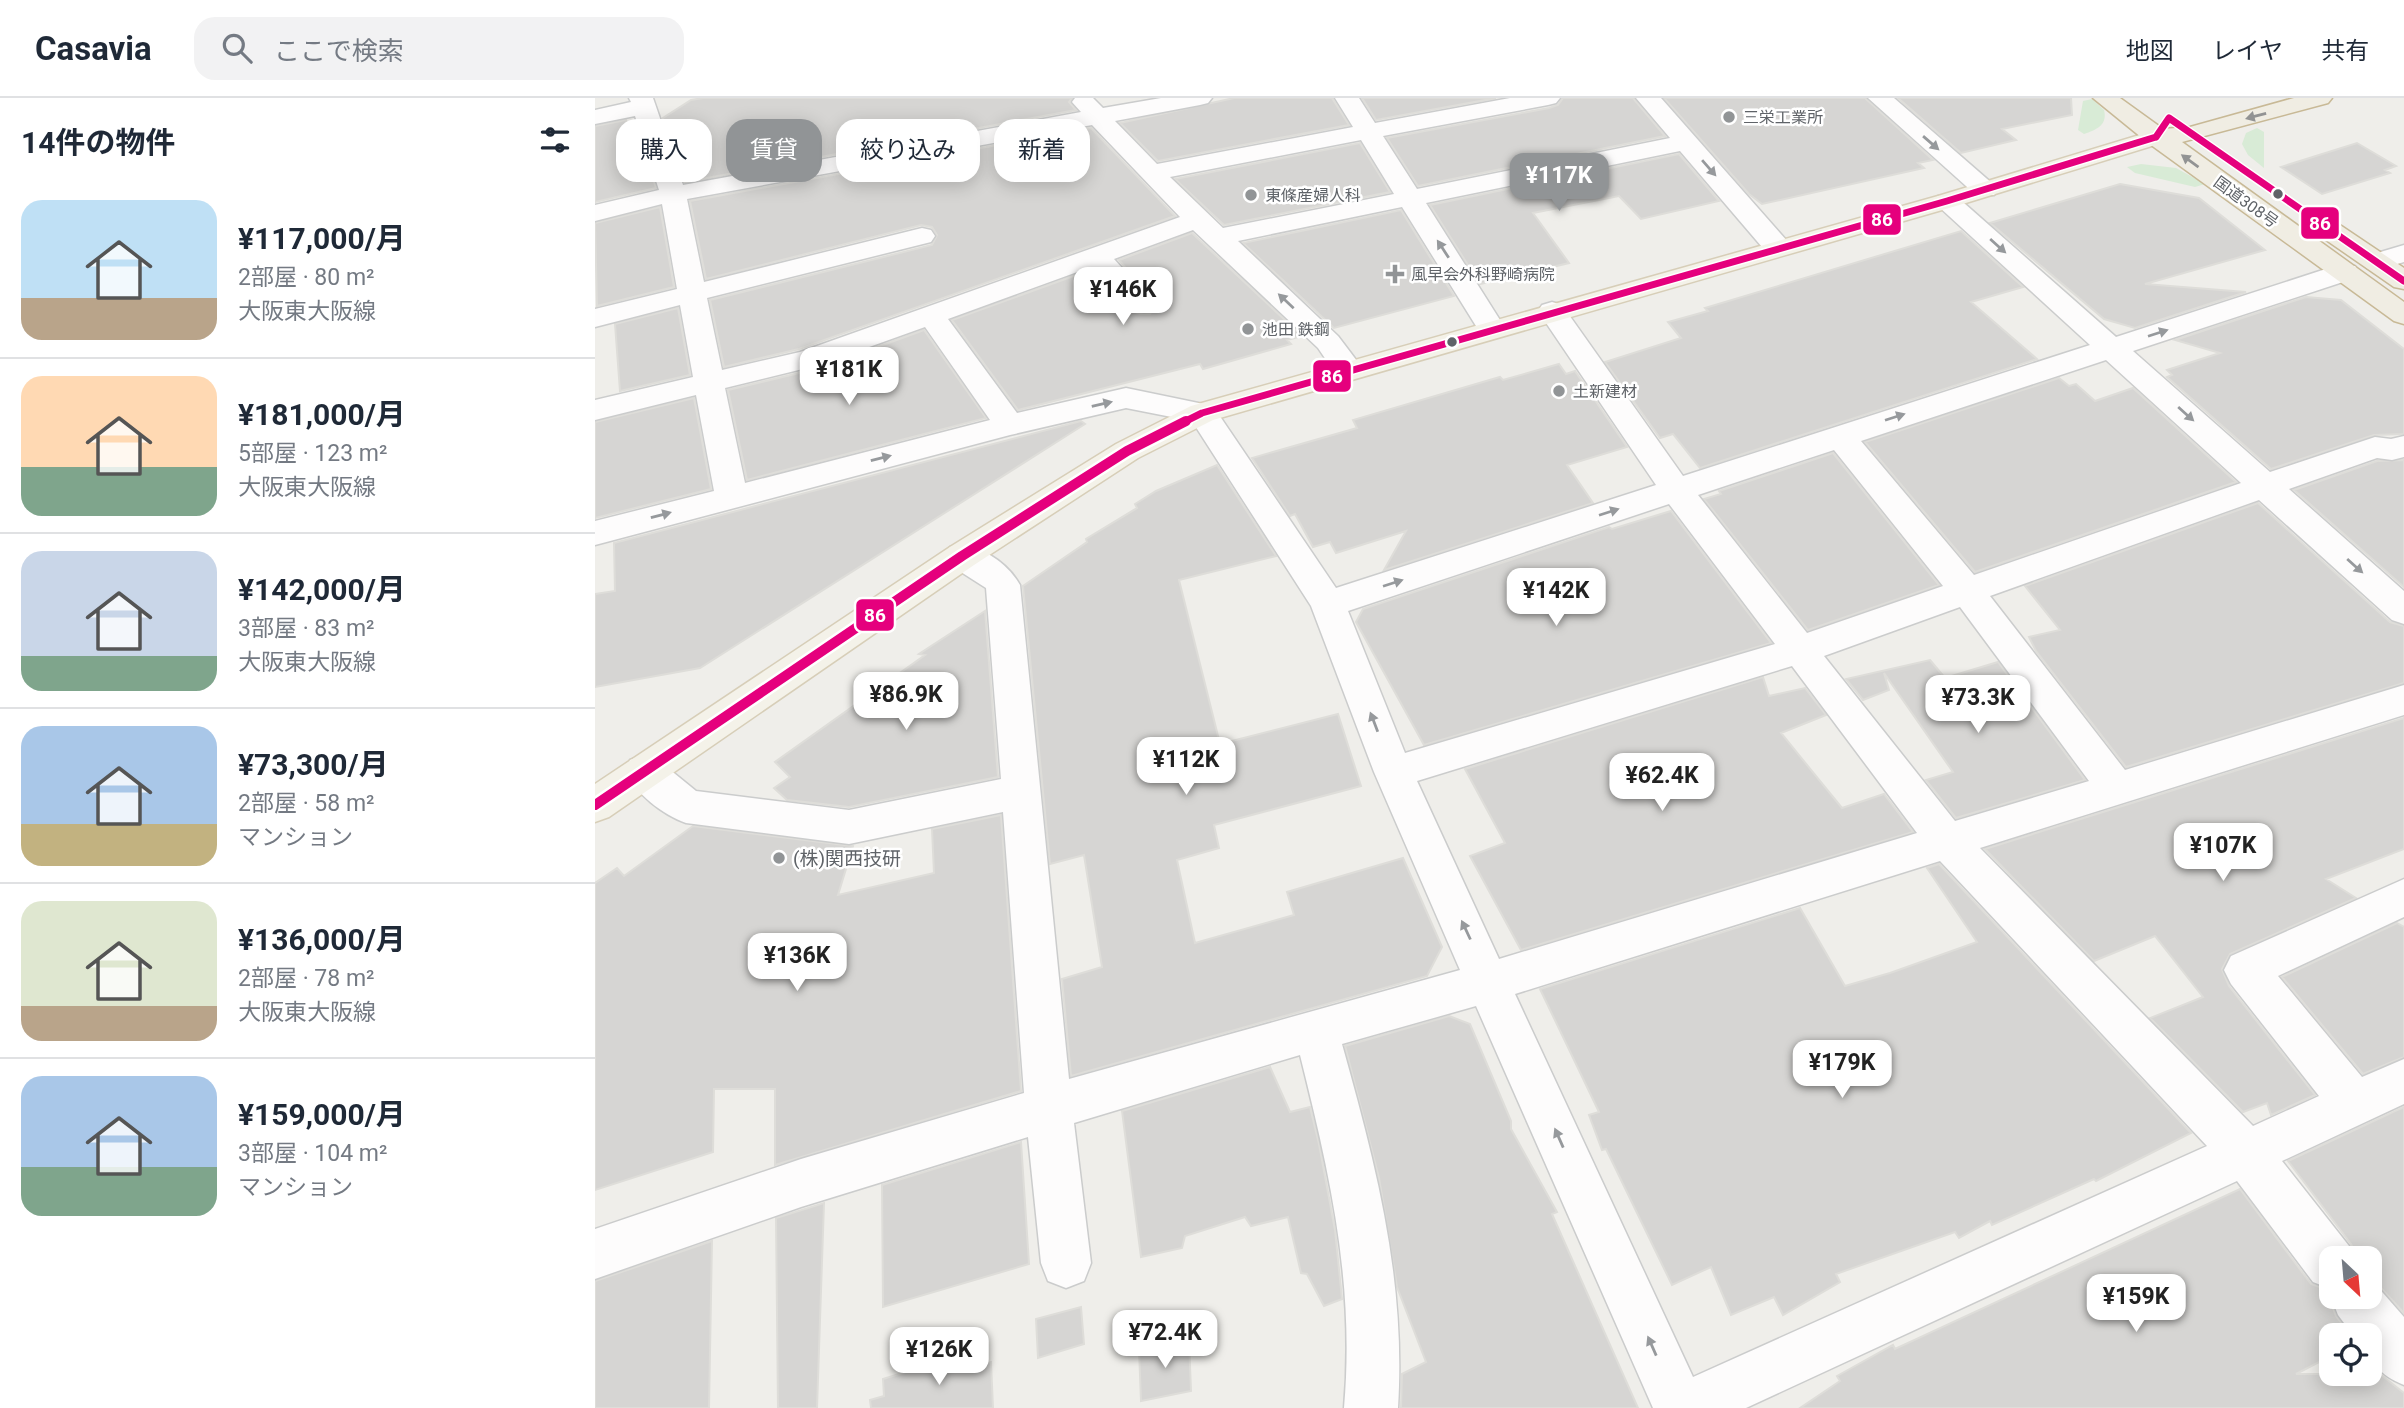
<!DOCTYPE html>
<html lang="ja">
<meta charset="utf-8">
<style>
body{margin:0;font-family:Roboto,"Noto Sans JP",sans-serif;background:#f2f2f3;color:#1f2937;height:100vh;display:flex;flex-direction:column;font-size:26px;white-space:nowrap}
*{box-sizing:border-box;margin:0}
p{font-size:23px;color:#747a83}
.icon{flex:none;width:38px;height:38px;fill:none;stroke:currentColor;stroke-width:2;stroke-linecap:round;stroke-linejoin:round}
.map{position:relative;flex:1;overflow:hidden}
.details{display:flex;flex-direction:column;background:#fff;width:595px}
.details>*{flex:none}
.hud{position:absolute;left:21px;top:21px;width:665px;height:63px;display:flex;gap:14px}
.needle{width:46px;rotate:154deg}
.controls{position:absolute;left:1724px;top:1148px;display:grid;gap:14px}
.controls a{display:grid;place-items:center;width:63px;height:63px;border-radius:14px;background:#fff;box-shadow:0 4px 18px #0003;font-size:35px}
.price{position:absolute;translate:-50% -60px;padding:0 16px;border-radius:14px;background:#fff;color:#222;font-size:23px;line-height:46px;filter:drop-shadow(0 2px 4px #0008)}
.price::after{content:'';position:absolute;left:50%;top:42px;width:21px;height:16px;margin-left:-10px;background:inherit;clip-path:polygon(0 0,100% 0,50% 100%)}
.price.active{background:#919496;color:#fff}
ul{padding:0;list-style:none}
li{display:flex;align-items:center;gap:21px;height:175px;padding:0 21px}
li+li{border-top:2px solid #e0e1e3}
li span{display:grid;place-items:center;flex:none;width:196px;height:140px;border-radius:21px;color:#555}
li>.icon{margin-inline-start:auto}
span .icon{width:84px;height:84px;fill:#fffc;stroke-width:1}
li b{font-size:30px}
h2{display:flex;justify-content:space-between;align-items:center;height:84px;padding:0 21px;font-size:30px}
.chip{padding:0 24px;border-radius:21px;background:#fff;box-shadow:0 4px 18px #0003;font-size:24px;line-height:63px}
.chip.active{background:#919496;color:#fff}
header{display:flex;align-items:center;gap:42px;box-sizing:border-box;height:98px;padding:0 35px;background:#fff;border-bottom:2px solid #e0e1e3}
header strong{font-size:33px}
nav{display:flex;gap:38px;margin-inline-start:auto;font-size:24px}
.search{width:490px;height:63px;background:#f2f2f3;display:flex;align-items:center;gap:18px;box-sizing:border-box;padding:0 24px;border-radius:21px;color:#747a83;font-size:26px}
main{display:flex;flex:1;min-height:0}
.map>svg:first-child{display:block}
.green{fill:#d8ebd6}
.building{fill:#d6d5d3;stroke:#deddd9;stroke-width:2}
.lines{fill:none;stroke-linecap:round;stroke-linejoin:round}
.minor-casing{stroke:#cbcccc;stroke-width:3}
.major-casing{stroke:#d7ceb8;stroke-width:3}
.highway-casing{stroke:#c8b996;stroke-width:3}
.minor{fill:#fdfcfc;fill-rule:evenodd}
.major{fill:#f4f2e9;fill-rule:evenodd}
.highway{fill:#f0ede3;fill-rule:evenodd}
.bus-1-far1-casing{stroke:#fff;stroke-width:10}
.bus-1-casing{stroke:#fff;stroke-width:15}
.bus-1-far1{stroke:#e5007d;stroke-width:7}
.bus-1{stroke:#e5007d;stroke-width:10}
.oneway{fill:#929393}
.oneway2{fill:#96999c}
.poi-dot{fill:#919496;stroke:#fff;stroke-width:2.5}
.bus-dot{fill:#5f6368;stroke:#fff;stroke-width:2.5}
.labels{text-anchor:middle;dominant-baseline:central;stroke-width:5;stroke-linejoin:round;paint-order:stroke}
.far-poi-label{font-size:16px;fill:#5f6368;stroke:#fff;text-anchor:start}
.far-street-label{font-size:16px;fill:#5f6368;stroke:#fff}
.poi-label{font-size:19px;fill:#5f6368;stroke:#fff;text-anchor:start}
.line-badge{stroke:#fff;stroke-width:2.5}
.badge-label{font-size:19px;text-anchor:middle;font-weight:bold;fill:#fff}
</style>
<header>
<strong>Casavia</strong>
<div class="search"><svg class="icon" aria-label="search" viewBox="0 0 24 24"><circle cx="10" cy="10" r="6"/><path d="M15 15l6 6"/></svg>ここで検索</div>
<nav><a>地図</a><a>レイヤ</a><a>共有</a></nav>
</header>
<main>
<section class="details">
<h2>14件の物件<svg class="icon" aria-label="filters" viewBox="0 0 24 24"><path d="M4 7h16M4 17h16"/><circle cx="9" cy="7" r="2"/><circle cx="15" cy="17" r="2"/></svg></h2>
<ul>
<li><span style="background:linear-gradient(#bfe0f5 70%,#b9a48a 0)"><svg class="icon" aria-label="home" viewBox="0 0 24 24"><path d="M3 11l9-7 9 7M6 9v11h12V9"/></svg></span><div><b>¥117,000/月</b><p>2部屋 · 80 m²</p><p>大阪東大阪線</p></div></li>
<li><span style="background:linear-gradient(#ffd9b3 65%,#7fa58c 0)"><svg class="icon" aria-label="home" viewBox="0 0 24 24"><path d="M3 11l9-7 9 7M6 9v11h12V9"/></svg></span><div><b>¥181,000/月</b><p>5部屋 · 123 m²</p><p>大阪東大阪線</p></div></li>
<li><span style="background:linear-gradient(#c9d6e8 75%,#7fa58c 0)"><svg class="icon" aria-label="home" viewBox="0 0 24 24"><path d="M3 11l9-7 9 7M6 9v11h12V9"/></svg></span><div><b>¥142,000/月</b><p>3部屋 · 83 m²</p><p>大阪東大阪線</p></div></li>
<li><span style="background:linear-gradient(#a9c7e8 70%,#c2b280 0)"><svg class="icon" aria-label="home" viewBox="0 0 24 24"><path d="M3 11l9-7 9 7M6 9v11h12V9"/></svg></span><div><b>¥73,300/月</b><p>2部屋 · 58 m²</p><p>マンション</p></div></li>
<li><span style="background:linear-gradient(#dfe7d0 75%,#b9a48a 0)"><svg class="icon" aria-label="home" viewBox="0 0 24 24"><path d="M3 11l9-7 9 7M6 9v11h12V9"/></svg></span><div><b>¥136,000/月</b><p>2部屋 · 78 m²</p><p>大阪東大阪線</p></div></li>
<li><span style="background:linear-gradient(#a9c7e8 65%,#7fa58c 0)"><svg class="icon" aria-label="home" viewBox="0 0 24 24"><path d="M3 11l9-7 9 7M6 9v11h12V9"/></svg></span><div><b>¥159,000/月</b><p>3部屋 · 104 m²</p><p>マンション</p></div></li>
</ul>
</section>
<div class="map">
<svg width="1809" height="1310" viewBox="0 0 1809 1310">
<rect width="100%" height="100%" fill="#efeeea"/>
<path class="green" d="M 1497,1 L 1509,12 C 1513,27 1501,32 1489,36 L 1483,32 L 1488,3 Z
M 1662,30 L 1669,34 L 1669,70 L 1653,57 L 1647,46 L 1651,35 Z
M 1546,66 L 1581,70 L 1610,86 L 1600,89 L 1540,75 L 1532,69 Z"/>
<path class="building" d="M 108,0 L 477,0 L 474,4 L 481,12 L 90,84 L 68,20 L 96,2 Z
M 639,0 L 737,0 L 754,27 L 563,63 L 525,25 Z
M 767,0 L 901,0 L 781,22 Z
M 968,0 L 1038,0 L 1070,38 L 823,88 L 792,40 L 954,10 L 963,7 Z
M 1069,0 L 1270,0 L 1338,62 L 1323,65 L 1329,70 L 1167,106 L 1154,96 Z
M 1303,0 L 1476,0 L 1477,17 L 1407,31 L 1421,42 L 1366,55 Z
M 31,22 L 36,39 L 43,35 L 61,90 L 0,104 L 0,28 Z
M 496,30 L 580,118 L 204,251 L 129,269 L 115,202 L 337,147 L 342,137 L 337,129 L 326,127 L 111,181 L 95,103 Z
M 765,45 L 795,94 L 629,127 L 580,81 Z
M 1762,45 L 1801,68 L 1790,72 L 1795,75 L 1727,96 L 1686,69 Z
M 1084,56 L 1124,103 L 1046,121 L 1024,98 L 938,115 L 974,165 L 885,186 L 835,107 Z
M 1525,86 L 1604,100 L 1670,152 L 1550,186 L 1651,194 L 1540,230 L 1509,221 L 1395,125 Z
M 65,109 L 79,189 L 2,208 L 0,125 Z
M 806,112 L 859,198 L 739,230 L 648,145 Z
M 1366,133 L 1428,189 L 1376,204 L 1442,261 L 1105,370 L 1078,336 L 1065,340 L 1010,264 L 1086,240 L 1073,224 L 1113,213 L 1110,210 Z
M 597,135 L 707,238 L 692,242 L 696,246 L 608,271 L 605,266 L 423,312 L 357,222 L 495,172 L 528,209 L 545,216 L 555,216 L 561,206 L 524,162 Z
M 1711,199 L 1746,202 L 1809,251 L 1809,336 L 1779,337 L 1676,371 L 1572,279 L 1577,277 L 1572,272 L 1625,255 L 1580,242 Z
M 83,210 L 95,277 L 25,293 L 20,226 Z
M 329,232 L 391,320 L 152,382 L 133,292 L 225,270 Z
M 964,266 L 971,276 L 980,273 L 1032,349 L 972,367 L 998,405 L 789,472 L 811,433 L 741,455 L 735,444 L 718,449 L 700,416 L 695,418 L 657,360 L 762,330 L 758,322 L 905,279 L 908,282 Z
M 1464,280 L 1474,288 L 1481,286 L 1500,303 L 1538,290 L 1641,384 L 1380,474 L 1270,344 Z
M 99,300 L 116,391 L 0,420 L 0,324 Z
M 486,323 L 490,326 L 105,570 L 0,589 L 0,496 L 20,493 L 19,445 Z
M 1238,355 L 1344,487 L 1213,532 L 1109,401 L 1126,396 L 1124,393 Z
M 1809,362 L 1809,489 L 1699,392 L 1782,363 Z
M 622,367 L 681,458 L 584,482 L 625,646 L 743,616 L 766,688 L 619,727 L 624,750 L 582,762 L 600,845 L 699,817 L 692,794 L 808,760 L 847,849 L 832,878 L 476,978 L 467,881 L 507,869 L 489,757 L 455,766 L 428,488 L 492,444 L 491,441 L 542,410 L 540,406 L 561,393 Z
M 1663,405 L 1795,524 L 1809,528 L 1809,585 L 1531,669 L 1441,553 L 1434,539 L 1465,532 L 1430,488 Z
M 1076,413 L 1176,545 L 829,647 L 761,524 L 768,511 L 1014,429 L 1017,431 Z
M 390,513 L 403,679 L 254,709 L 192,702 L 179,690 L 195,679 L 180,664 L 330,557 L 324,556 Z
M 1335,562 L 1350,580 L 1403,564 L 1490,682 L 1361,720 L 1331,682 L 1358,674 L 1289,575 L 1294,592 L 1268,602 L 1251,581 Z
M 1168,579 L 1174,598 L 1210,590 L 1231,617 L 1186,635 L 1247,710 L 1289,696 L 1318,734 L 926,852 L 875,758 L 910,745 L 870,671 Z
M 1809,620 L 1809,751 L 1731,781 L 1761,800 L 1635,856 L 1627,871 L 1634,888 L 1720,997 L 1676,1017 L 1672,1005 L 1648,1014 L 1555,920 L 1608,899 L 1560,838 L 1499,863 L 1390,751 Z
M 406,717 L 426,993 L 180,1067 L 180,991 L 119,991 L 118,1054 L 0,1092 L 0,785 L 22,770 L 29,778 L 98,728 L 258,748 L 243,797 L 339,775 L 337,731 Z
M 1344,766 L 1596,1035 L 1501,1083 L 1499,1081 L 1397,1127 L 1395,1123 L 1364,1140 L 1360,1134 L 1241,1176 L 1245,1184 L 1188,1217 L 1179,1199 L 1136,1217 L 1116,1169 L 1077,1187 L 1011,1051 L 1007,1052 L 994,1017 L 1004,1014 L 945,891 L 1205,810 L 1250,888 L 1295,875 L 1382,844 L 1332,770 Z
M 1802,825 L 1809,829 L 1809,959 L 1768,976 L 1687,879 Z
M 854,918 L 875,926 L 916,1023 L 916,1031 L 962,1114 L 957,1116 L 1043,1310 L 806,1310 L 807,1276 L 831,1264 L 802,1189 L 784,1080 L 750,948 Z
M 675,969 L 695,1014 L 715,1009 L 724,1046 L 740,1132 L 747,1201 L 729,1208 L 712,1176 L 706,1175 L 693,1119 L 656,1128 L 650,1119 L 590,1138 L 587,1150 L 546,1159 L 527,1013 Z
M 1809,1009 L 1809,1215 L 1774,1177 L 1774,1160 L 1762,1160 L 1756,1146 L 1693,1063 Z
M 426,1044 L 434,1166 L 288,1209 L 287,1087 Z
M 1645,1091 L 1716,1186 L 1736,1193 L 1734,1200 L 1741,1218 L 1755,1237 L 1736,1237 L 1736,1258 L 1701,1276 L 1785,1276 L 1809,1295 L 1809,1310 L 1205,1310 L 1245,1283 L 1242,1278 L 1298,1247 L 1300,1251 Z
M 229,1105 L 222,1310 L 183,1310 L 181,1120 Z
M 117,1143 L 114,1310 L 0,1310 L 0,1183 Z
M 486,1209 L 489,1246 L 443,1260 L 441,1221 Z
M 594,1242 L 596,1293 L 546,1303 L 544,1251 Z
M 368,1256 L 369,1272 L 396,1264 L 398,1310 L 276,1310 L 275,1302 L 289,1298 L 288,1281 Z"/>
<g class="lines">
<defs>
<path id="minor" d="M 34,0 L 58,0 L 88,87 L 486,14 L 477,4 L 480,0 L 498,0 L 508,10 L 566,0 L 617,0 L 613,5 L 605,7 L 520,23 L 562,66 L 758,29 L 740,0 L 764,0 L 780,25 L 915,0 L 965,0 L 961,5 L 953,7 L 788,38 L 822,91 L 1075,40 L 1041,0 L 1066,0 L 1193,144 L 1196,150 L 1193,156 L 1173,156 L 1085,53 L 831,105 L 910,230 L 906,236 L 896,239 L 886,236 L 807,109 L 643,143 L 743,238 L 768,271 L 764,278 L 753,280 L 742,278 L 723,250 L 598,132 L 519,161 L 555,201 L 559,207 L 555,213 C 529,219 512,187 496,169 L 353,221 L 422,315 L 531,290 L 618,308 L 741,490 L 1061,387 L 943,213 L 947,207 L 957,204 L 967,207 L 1088,378 L 1495,247 L 1343,108 L 1339,103 L 1343,98 L 1361,98 L 1521,239 L 1740,168 L 1760,168 L 1764,174 L 1760,180 L 1538,253 L 1675,374 L 1780,339 L 1796,341 L 1809,338 L 1809,359 L 1797,362 L 1782,360 L 1694,391 L 1809,493 L 1809,526 L 1797,522 L 1664,402 L 1395,498 L 1530,672 L 1809,587 L 1809,617 L 1385,750 L 1658,1028 L 1724,998 L 1636,886 L 1629,872 L 1636,858 L 1809,781 L 1809,819 L 1683,878 L 1767,979 L 1809,961 L 1809,1006 L 1687,1063 L 1754,1148 L 1759,1160 L 1736,1160 L 1736,1191 L 1718,1184 L 1642,1083 L 1151,1310 L 1058,1310 L 881,908 L 747,946 C 781,1068 811,1181 803,1310 L 749,1310 C 760,1186 735,1077 705,957 L 479,1025 L 496,1165 L 489,1183 L 471,1190 L 453,1183 L 446,1165 L 433,1039 L 206,1109 L 0,1181 L 0,1131 L 206,1061 L 429,995 L 408,714 L 254,746 L 91,725 C 68,717 40,695 30,673 L 35,662 L 49,657 L 63,662 L 101,693 L 254,712 L 406,681 L 391,490 L 355,467 L 350,458 L 355,449 C 381,442 413,465 425,487 L 474,981 L 865,872 L 779,674 L 716,508 L 597,323 L 531,310 L 415,337 L 0,447 L 0,423 L 119,393 L 101,297 L 0,322 L 0,302 L 98,279 L 85,207 L 0,229 L 0,211 L 82,191 L 67,106 L 0,123 L 0,107 L 64,92 L 40,18 L 0,26 L 0,12 L 36,4 ZM 497,27 L 585,119 L 205,254 L 127,272 L 112,200 L 336,144 L 340,138 L 336,132 L 327,130 L 109,184 L 92,101 ZM 766,42 L 799,96 L 628,130 L 575,79 ZM 330,229 L 395,322 L 150,385 L 130,290 L 224,267 ZM 1511,262 L 1646,385 L 1379,477 L 1266,343 ZM 1239,352 L 1348,488 L 1212,535 L 1103,397 ZM 1074,406 L 1180,546 L 810,655 L 753,513 ZM 1365,509 L 1494,683 L 1360,723 L 1229,558 ZM 1197,568 L 1322,735 L 904,861 L 822,683 ZM 1345,763 L 1612,1048 L 1098,1279 L 920,896 Z
M 1273,0 L 1299,0 L 1399,87 L 1403,92 L 1399,97 L 1381,97 Z
M 1809,147 L 1809,164 L 1782,172 L 1772,170 L 1768,164 L 1772,158 Z
M 1774,1179 L 1809,1219 L 1809,1287 C 1784,1277 1774,1264 1774,1237 L 1758,1237 L 1743,1217 L 1736,1199 L 1774,1199 Z"/>
<path id="major" d="M 1561,32 L 1570,34 L 1573,39 L 1570,44 L 1361,108 L 618,322 L 543,360 L 379,467 L 14,719 L 0,724 L 0,686 L 355,449 L 521,346 L 596,308 L 1343,98 Z"/>
<path id="highway" d="M 1498,0 L 1525,0 L 1568,31 L 1595,29 L 1699,0 L 1737,0 L 1733,5 L 1587,44 L 1809,204 L 1809,226 L 1799,223 L 1552,44 Z
M 1730,121 L 1739,123 L 1809,170 L 1809,191 L 1799,189 L 1721,135 L 1717,129 L 1721,123 Z"/>
</defs>
<use href="#minor" class="minor-casing"/>
<use href="#major" class="major-casing"/>
<use href="#highway" class="highway-casing"/>
<use href="#minor" class="minor"/>
<use href="#major" class="major"/>
<use href="#highway" class="highway"/>
<defs>
<path id="bus-1-far1" d="M 1561,39 L 1574,20 L 1809,183
M 587,325 L 607,315 L 1352,103 L 1561,39"/>
<path id="bus-1" d="M 0,707 L 367,458 L 532,353 L 591,323"/>
</defs>
<use href="#bus-1-far1" class="bus-1-far1-casing"/>
<use href="#bus-1" class="bus-1-casing"/>
<use href="#bus-1-far1" class="bus-1-far1"/>
<use href="#bus-1" class="bus-1"/>
</g>
<defs><path id="oneway-solid" d="M-6-.8H1V-3.2L6.5 0L1 3.2V.8H-6Z" transform="scale(1.75)"/></defs>
<g class="oneway">
<use href="#oneway-solid" transform="translate(1661 18) rotate(165)"/>
<use href="#oneway-solid" transform="translate(1595 63) rotate(-144)"/>
</g>
<g class="oneway2">
<use href="#oneway-solid" transform="translate(1336 45) rotate(41)"/>
<use href="#oneway-solid" transform="translate(1114 70) rotate(49)"/>
<use href="#oneway-solid" transform="translate(1403 148) rotate(42)"/>
<use href="#oneway-solid" transform="translate(848 151) rotate(-123)"/>
<use href="#oneway-solid" transform="translate(691 203) rotate(-137)"/>
<use href="#oneway-solid" transform="translate(1563 235) rotate(-18)"/>
<use href="#oneway-solid" transform="translate(507 306) rotate(-13)"/>
<use href="#oneway-solid" transform="translate(1591 316) rotate(42)"/>
<use href="#oneway-solid" transform="translate(1300 319) rotate(-18)"/>
<use href="#oneway-solid" transform="translate(286 360) rotate(-14)"/>
<use href="#oneway-solid" transform="translate(1014 414) rotate(-18)"/>
<use href="#oneway-solid" transform="translate(66 417) rotate(-15)"/>
<use href="#oneway-solid" transform="translate(1760 468) rotate(42)"/>
<use href="#oneway-solid" transform="translate(798 485) rotate(-18)"/>
<use href="#oneway-solid" transform="translate(779 624) rotate(-111)"/>
<use href="#oneway-solid" transform="translate(871 832) rotate(-115)"/>
<use href="#oneway-solid" transform="translate(964 1040) rotate(-114)"/>
<use href="#oneway-solid" transform="translate(1057 1248) rotate(-114)"/>
</g>
<g class="poi-dot">
<circle cx="1134" cy="19" r="7"/>
<circle cx="656" cy="97" r="7"/>
<path d="M796.5 165.5h7v7h7v7h-7v7h-7v-7h-7v-7h7z"/>
<circle cx="653" cy="231" r="7"/>
<circle cx="964" cy="293" r="7"/>
<circle cx="184" cy="760" r="7"/>
</g>
<g class="bus-dot">
<circle cx="1683" cy="96" r="6"/>
<circle cx="857" cy="244" r="6"/>
</g>
<g class="labels">
<g class="far-poi-label">
<text x="1148" y="19">三栄工業所</text>
<text x="670" y="97">東條産婦人科</text>
<text x="816" y="176">風早会外科野崎病院</text>
<text x="667" y="231">池田 鉄鋼</text>
<text x="978" y="293">土新建材</text>
</g>
<g class="far-street-label">
<text transform="translate(1651 104) rotate(36)">国道308号</text>
</g>
<g class="poi-label">
<text x="198" y="760">(株)関西技研</text>
</g>
</g>
<g class="line-badge">
<rect x="1267" y="105" width="40" height="33" rx="7" fill="#e5007d"/>
<rect x="1705" y="108" width="40" height="34" rx="7" fill="#e5007d"/>
<rect x="717" y="261" width="40" height="34" rx="7" fill="#e5007d"/>
<rect x="260" y="500" width="40" height="34" rx="7" fill="#e5007d"/>
</g>
<g class="badge-label">
<text x="1287" y="128">86</text>
<text x="1725" y="132">86</text>
<text x="737" y="285">86</text>
<text x="280" y="524">86</text>
</g>
</svg>
<div class="controls">
<a><svg class="needle" viewBox="-14 -14 28 28"><path d="M0-13l5 13h-10z" fill="#e53935"/><path d="M0 13l5-13h-10z" fill="#747a83"/></svg></a>
<a><svg class="icon" aria-label="locate" viewBox="0 0 24 24"><circle cx="12" cy="12" r="6"/><path d="M12 2v4M12 18v4M2 12h4M18 12h4"/></svg></a>
</div>
<b class="price active" style="left:964px;top:115px">¥117K</b>
<b class="price" style="left:528px;top:229px">¥146K</b>
<b class="price" style="left:254px;top:309px">¥181K</b>
<b class="price" style="left:961px;top:530px">¥142K</b>
<b class="price" style="left:311px;top:634px">¥86.9K</b>
<b class="price" style="left:1383px;top:637px">¥73.3K</b>
<b class="price" style="left:591px;top:699px">¥112K</b>
<b class="price" style="left:1067px;top:715px">¥62.4K</b>
<b class="price" style="left:1628px;top:785px">¥107K</b>
<b class="price" style="left:202px;top:895px">¥136K</b>
<b class="price" style="left:1247px;top:1002px">¥179K</b>
<b class="price" style="left:1541px;top:1236px">¥159K</b>
<b class="price" style="left:570px;top:1272px">¥72.4K</b>
<b class="price" style="left:344px;top:1289px">¥126K</b>
<div class="hud">
<a class="chip">購入</a>
<a class="chip active">賃貸</a>
<a class="chip">絞り込み</a>
<a class="chip">新着</a>
</div>
</div>
</main>
